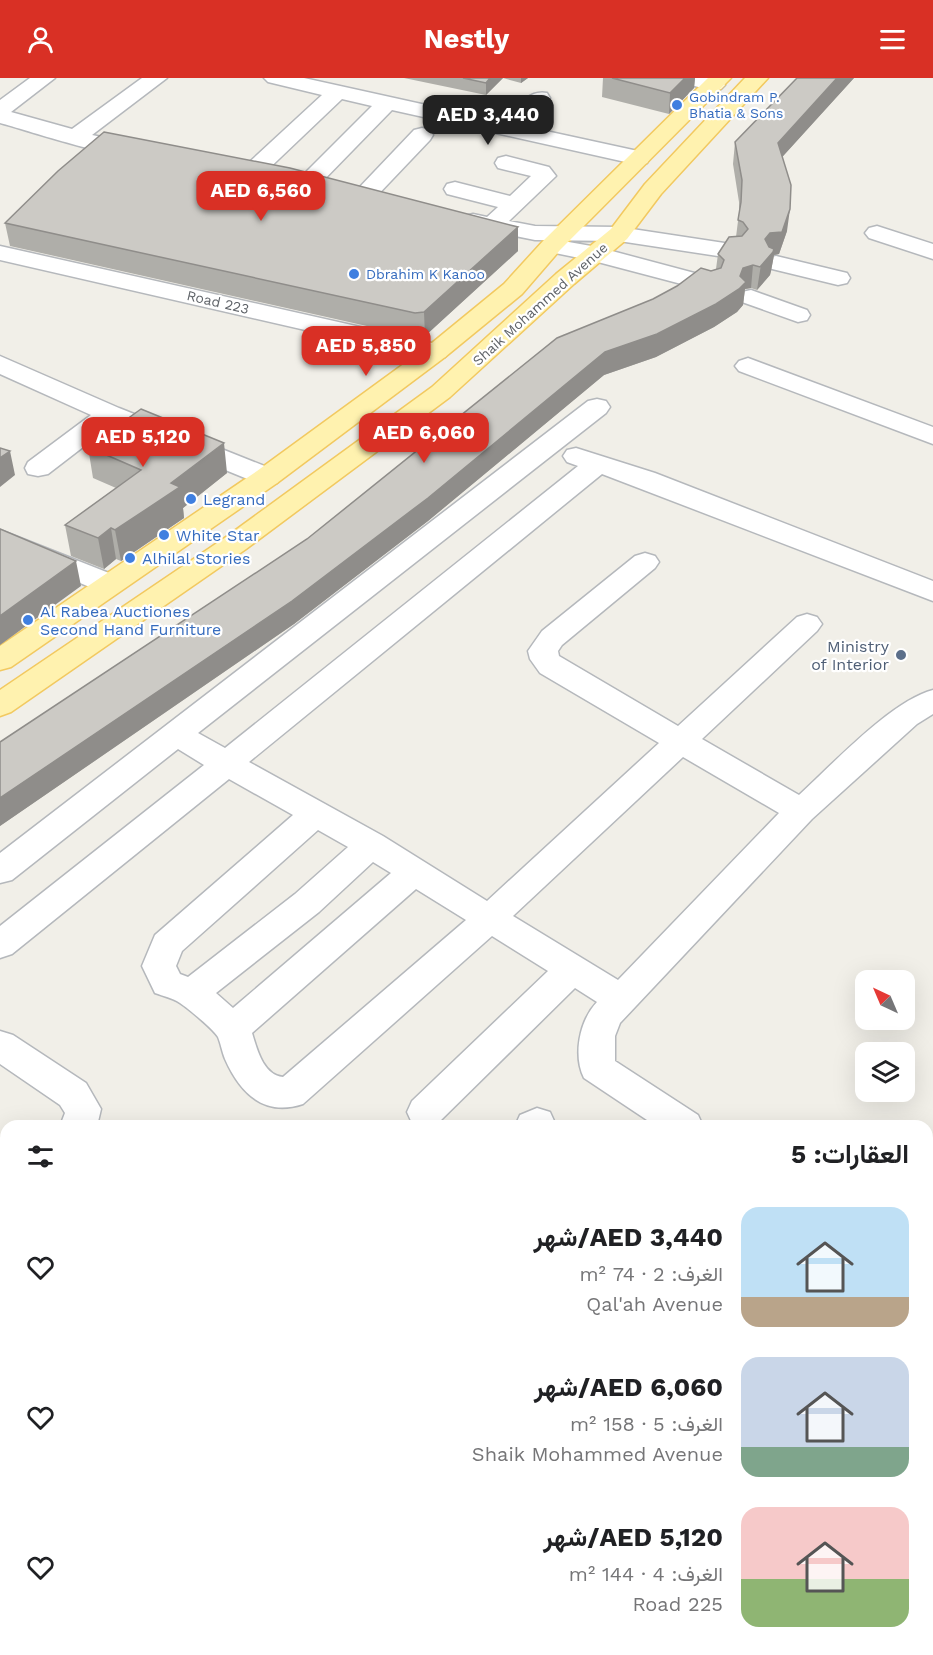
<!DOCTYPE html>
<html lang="ar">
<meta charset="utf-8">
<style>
body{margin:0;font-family:"Work Sans",Vazirmatn,sans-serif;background:#f2f2f2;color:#202124;direction:rtl;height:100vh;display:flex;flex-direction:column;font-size:22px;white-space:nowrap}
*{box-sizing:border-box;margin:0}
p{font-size:20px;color:#757577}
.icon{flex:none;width:33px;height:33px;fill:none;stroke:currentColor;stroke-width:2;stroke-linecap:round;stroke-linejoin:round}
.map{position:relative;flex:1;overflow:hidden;direction:ltr}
.sheet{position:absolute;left:0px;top:1042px;width:933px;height:536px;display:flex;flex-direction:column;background:#fff;border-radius:18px 18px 0 0;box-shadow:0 6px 24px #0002;direction:rtl}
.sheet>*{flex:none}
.needle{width:39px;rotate:316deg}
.buttons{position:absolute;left:855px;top:892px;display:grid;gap:12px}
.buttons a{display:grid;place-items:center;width:60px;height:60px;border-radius:12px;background:#fff;box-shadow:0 6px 24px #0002;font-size:30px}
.price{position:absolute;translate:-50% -51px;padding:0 14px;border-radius:12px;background:#d93025;color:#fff;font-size:20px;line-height:39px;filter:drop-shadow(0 2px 3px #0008)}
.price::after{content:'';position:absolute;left:50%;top:36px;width:18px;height:14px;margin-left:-9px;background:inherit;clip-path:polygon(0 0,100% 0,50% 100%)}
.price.active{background:#222;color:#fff}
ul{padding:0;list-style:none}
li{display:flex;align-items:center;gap:18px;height:150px;padding:0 24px}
li span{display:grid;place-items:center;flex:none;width:168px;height:120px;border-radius:18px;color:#555}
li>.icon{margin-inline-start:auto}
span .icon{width:72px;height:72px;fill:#fffc;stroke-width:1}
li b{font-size:26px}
h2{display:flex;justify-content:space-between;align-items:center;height:72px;padding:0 24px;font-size:26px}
header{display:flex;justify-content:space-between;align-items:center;height:78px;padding:0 24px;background:#d93025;color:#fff;font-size:27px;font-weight:700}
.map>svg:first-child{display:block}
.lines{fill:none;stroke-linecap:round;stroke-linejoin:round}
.minor-casing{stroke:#b5b8bc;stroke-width:3}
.major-casing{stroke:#f2c960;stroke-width:3}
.minor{fill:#fff;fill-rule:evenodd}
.major{fill:#fff2af;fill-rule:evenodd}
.wall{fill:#afaea9}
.shaded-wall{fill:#8f8d8a}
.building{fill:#cccac5;stroke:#8f8d8a;stroke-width:1.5}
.shop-dot{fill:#3f7fe0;stroke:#fff;stroke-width:2}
.service-dot{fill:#5c6f8a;stroke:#fff;stroke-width:2}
.labels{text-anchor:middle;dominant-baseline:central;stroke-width:4.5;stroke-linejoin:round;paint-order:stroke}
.far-shop-label{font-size:14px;fill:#366cbe;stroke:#fff;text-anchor:start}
.far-street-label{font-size:14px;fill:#5f6368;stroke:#fff}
.shop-label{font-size:16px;fill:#366cbe;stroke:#fff;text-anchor:start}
.service-label{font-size:16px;fill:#4e5e75;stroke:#fff;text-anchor:end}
</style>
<header><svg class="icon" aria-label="menu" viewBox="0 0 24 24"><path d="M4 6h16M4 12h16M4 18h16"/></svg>Nestly<svg class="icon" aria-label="person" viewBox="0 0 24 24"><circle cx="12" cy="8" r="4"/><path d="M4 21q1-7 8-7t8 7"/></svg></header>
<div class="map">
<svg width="933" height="1577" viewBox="0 0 933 1577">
<rect width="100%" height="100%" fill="#f1efe8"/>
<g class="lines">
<defs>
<path id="minor" d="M 30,0 L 55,0 L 11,34 L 72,51 L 142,0 L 167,0 L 92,57 L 146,68 L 149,73 L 146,78 C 121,84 30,53 0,45 L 0,22 Z
M 264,0 L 304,0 L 503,44 C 515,31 528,11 547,15 L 550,20 L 523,48 L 647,75 L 650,80 L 647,85 L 639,87 L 392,32 L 315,111 L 307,113 L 299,111 L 296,106 L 299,101 L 372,28 L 342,21 L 259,100 L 251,102 L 243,100 L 240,95 L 243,90 L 322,17 L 268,4 Z
M 675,0 L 711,0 L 721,3 L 725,7 L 721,11 L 714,13 L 679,4 Z
M 422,50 L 430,52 L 433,57 L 430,62 L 371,124 L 363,126 L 355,124 L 352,119 L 355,114 L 414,52 Z
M 506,78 L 549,89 L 556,98 L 509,143 L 535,148 L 619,149 L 731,166 L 739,168 L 743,173 L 739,178 L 731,180 L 619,163 L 535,162 L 465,148 L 461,143 L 465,138 L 473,136 L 487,139 L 498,129 L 447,116 L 444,111 L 447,106 L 455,104 L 510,118 L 531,98 L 498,90 L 495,85 L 498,80 Z
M 877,148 L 933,166 L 933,181 L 869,160 L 865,155 L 869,150 Z
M 563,163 L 597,169 L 717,201 L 720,206 L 717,211 L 708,213 L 594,183 L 555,175 L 551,170 L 555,165 Z
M 0,168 L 436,266 L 445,269 L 449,274 L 445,279 L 436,282 L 0,182 Z
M 776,178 L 847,195 L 850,200 L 847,205 L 838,207 L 768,190 L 764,185 L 768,180 Z
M 751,212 L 807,232 L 810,237 L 807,242 L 798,244 L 742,224 L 739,219 L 742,214 Z
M 0,278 L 119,330 L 277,393 L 281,399 L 277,405 L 267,407 L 257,405 L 113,346 L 48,396 L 38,398 L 28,396 L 25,390 L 28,384 L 91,337 L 0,296 Z
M 748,280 L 933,349 L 933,366 L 739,293 L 735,288 L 739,283 Z
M 597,321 L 606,323 L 610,329 L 606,335 L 198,655 L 225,670 L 578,388 L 567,384 L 563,378 L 567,372 L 576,370 L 655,395 L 933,503 L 933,523 L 602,396 L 249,684 L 383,758 L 487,823 L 659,665 L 540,595 L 530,581 L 528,573 L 542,553 L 635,478 L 645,475 L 655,478 L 659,484 L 655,490 L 562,567 L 558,573 L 559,578 L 678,648 L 797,539 L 807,536 L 817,539 L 822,546 L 817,553 L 702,661 L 799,717 C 833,686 891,623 933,612 L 933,636 L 917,646 L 812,741 L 620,945 L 615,958 L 615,983 L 698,1037 L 703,1048 L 656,1048 L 584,1000 C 573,978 579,943 597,924 L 575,910 L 438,1045 L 427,1048 L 412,1045 L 407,1034 L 412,1023 L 548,893 L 492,858 L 303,1026 C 264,1039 240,1015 225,981 C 222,974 221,966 218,959 C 213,951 189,931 180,925 C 173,920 163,918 155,915 L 142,888 L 155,857 L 293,737 L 229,701 L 12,876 L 0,880 L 0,848 L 204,687 L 178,671 L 12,802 L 0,805 L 0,775 L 588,323 ZM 683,679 L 779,735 L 618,902 L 513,838 ZM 318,752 L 348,769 L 295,816 L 188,899 L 180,896 L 176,888 L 182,873 ZM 373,784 L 391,795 L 233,930 L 216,915 L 319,834 ZM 416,811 L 466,842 L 283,999 C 263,997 257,971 252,955 Z
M 0,452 L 119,499 L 123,506 L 119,513 L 109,515 L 99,513 L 0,471 Z
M 0,953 L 13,957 L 86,1005 L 101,1031 L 97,1048 L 60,1048 L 65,1035 L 60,1027 L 0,986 Z
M 537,1030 L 550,1034 L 555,1045 L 554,1048 L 515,1048 L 520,1037 Z
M 0,1082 L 6,1084 L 6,1118 L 0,1116 Z
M 927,1192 L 933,1194 L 933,1230 L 927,1228 Z
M 0,1280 L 6,1283 L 6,1322 L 0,1319 Z
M 338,1572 L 386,1572 L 388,1577 L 340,1577 Z
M 678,1572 L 727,1572 L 729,1577 L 680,1577 Z
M 855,1572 L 905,1572 L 907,1577 L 857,1577 Z"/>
<path id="major" d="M 708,0 L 731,0 L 560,172 L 522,216 L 445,279 L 277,405 L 11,589 L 0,592 L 0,568 L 257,393 L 427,269 L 504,206 L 544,162 Z
M 745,0 L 768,0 L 661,116 L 627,161 L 574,206 L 450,319 L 246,471 L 11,634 L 0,638 L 0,612 L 226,459 L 432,309 L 556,196 L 611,151 L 645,106 Z"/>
</defs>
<use href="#minor" class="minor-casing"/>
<use href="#major" class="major-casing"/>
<use href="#minor" class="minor"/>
<use href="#major" class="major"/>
</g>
<path class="wall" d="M 404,0 L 528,0 L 521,5 L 503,0 L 486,17 Z
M 603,0 L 695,0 L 694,10 L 669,36 L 602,19 Z
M 797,0 L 854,0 L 782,79 L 787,153 L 779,176 L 774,177 L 771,193 L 770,197 L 757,212 L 751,210 L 745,211 L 743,227 L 737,234 L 714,249 L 656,279 L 604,297 L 428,443 L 294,546 L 0,748 L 0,664 L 307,461 L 653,221 L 711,193 L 716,191 L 718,176 L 736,159 L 739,135 L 739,124 L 733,86 L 735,64 Z
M 5,145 L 518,173 L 425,258 L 416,259 L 10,168 Z
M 88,369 L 227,395 L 183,430 L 184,440 L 121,483 L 116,481 L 104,491 L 71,478 L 65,447 L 116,410 L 93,400 Z
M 0,1130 L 6,1134 L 6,1238 L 0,1234 Z"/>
<path class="shaded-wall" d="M 490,0 L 503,0 L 486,17 L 486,5 Z
M 521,0 L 528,0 L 521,5 Z
M 685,0 L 695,0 L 694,10 L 669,36 L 670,15 Z
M 837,0 L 854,0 L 775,87 L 778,65 Z
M 790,131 L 787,153 L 779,176 L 774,177 L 771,193 L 770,197 L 757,212 L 765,161 Z
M 518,149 L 518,173 L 425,258 L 424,234 Z
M 753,187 L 751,210 L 745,211 L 743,227 L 737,234 L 714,249 L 656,279 L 604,297 L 428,443 L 294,546 L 0,748 L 0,720 L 605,274 L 740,198 L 743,190 Z
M 224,365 L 227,395 L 183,430 L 184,440 L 121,483 L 115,452 L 171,405 Z
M 10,373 L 15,397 L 0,409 L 0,380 Z
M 111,450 L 116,481 L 104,491 L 98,460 Z
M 76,483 L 81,508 L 0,567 L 0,538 Z
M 6,1491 L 6,1514 L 0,1521 L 0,1498 Z"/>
<path class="building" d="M 463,0 L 490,0 L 486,5 Z
M 612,0 L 685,0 L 670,15 Z
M 797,0 L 837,0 L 778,65 L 791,107 L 790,131 L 782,154 L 770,155 L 765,161 L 769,169 L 774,171 L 773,174 L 760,189 L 753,187 L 743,190 L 740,198 L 746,204 L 739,211 L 716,226 L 657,256 L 605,274 L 428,420 L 292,523 L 0,720 L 0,664 L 307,461 L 557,260 L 653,221 L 677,208 L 701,190 L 711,193 L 721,190 L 724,182 L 718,176 L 729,159 L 742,158 L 748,151 L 743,144 L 738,142 L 741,124 L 742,102 L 735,64 Z
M 104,54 L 290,90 L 518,149 L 424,234 L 415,235 L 5,145 L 58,93 Z
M 141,331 L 224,365 L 171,405 L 180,409 L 115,452 L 111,450 L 98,460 L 65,447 L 141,392 L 88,369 Z
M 0,370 L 10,373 L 0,380 Z
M 0,451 L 76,483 L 0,538 Z
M 0,1130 L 6,1134 L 6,1222 L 0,1218 Z
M 0,1317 L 6,1322 L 6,1491 L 0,1498 Z"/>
<g class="shop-dot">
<circle cx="677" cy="27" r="6"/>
<circle cx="354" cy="196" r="6"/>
<circle cx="191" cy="421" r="6"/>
<circle cx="164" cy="457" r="6"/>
<circle cx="130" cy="480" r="6"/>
<circle cx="28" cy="542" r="6"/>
</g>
<circle class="service-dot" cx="901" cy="577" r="6"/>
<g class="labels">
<g class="far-shop-label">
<text x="689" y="19">Gobindram P.<tspan x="689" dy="16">Bhatia &amp; Sons</tspan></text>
<text x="366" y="196">Dbrahim K Kanoo</text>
</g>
<g class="far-street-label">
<text transform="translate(218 224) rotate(13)">Road 223</text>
<text transform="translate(540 226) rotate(-42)">Shaik Mohammed Avenue</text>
</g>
<g class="shop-label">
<text x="203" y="421">Legrand</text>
<text x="176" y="457">White Star</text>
<text x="142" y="480">Alhilal Stories</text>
<text x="40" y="533">Al Rabea Auctiones<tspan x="40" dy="18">Second Hand Furniture</tspan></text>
</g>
<g class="service-label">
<text x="889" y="568">Ministry<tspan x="889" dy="18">of Interior</tspan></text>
</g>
</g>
</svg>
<div class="buttons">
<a><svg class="needle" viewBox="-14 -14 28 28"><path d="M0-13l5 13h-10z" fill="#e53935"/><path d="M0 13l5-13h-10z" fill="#757577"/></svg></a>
<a><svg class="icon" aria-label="layers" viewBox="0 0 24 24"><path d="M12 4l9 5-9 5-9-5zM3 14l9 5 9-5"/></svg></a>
</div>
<b class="price active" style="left:488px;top:68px">AED 3,440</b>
<b class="price" style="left:261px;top:144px">AED 6,560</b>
<b class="price" style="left:366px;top:299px">AED 5,850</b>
<b class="price" style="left:424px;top:386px">AED 6,060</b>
<b class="price" style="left:143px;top:390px">AED 5,120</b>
<section class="sheet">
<h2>العقارات: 5<svg class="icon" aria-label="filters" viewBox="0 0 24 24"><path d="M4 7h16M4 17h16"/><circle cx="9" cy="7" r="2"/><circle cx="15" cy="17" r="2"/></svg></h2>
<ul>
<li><span style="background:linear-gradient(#bfe0f5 75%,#b9a48a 0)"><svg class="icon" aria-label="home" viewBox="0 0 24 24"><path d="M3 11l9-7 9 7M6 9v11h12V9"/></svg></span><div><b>AED 3,440/شهر</b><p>الغرف: 2 · 74 m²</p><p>Qal'ah Avenue</p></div><svg class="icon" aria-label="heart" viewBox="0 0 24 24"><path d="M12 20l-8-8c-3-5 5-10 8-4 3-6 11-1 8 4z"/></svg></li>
<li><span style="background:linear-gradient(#c9d6e8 75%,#7fa58c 0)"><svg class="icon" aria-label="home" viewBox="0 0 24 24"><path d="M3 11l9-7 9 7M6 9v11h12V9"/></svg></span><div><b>AED 6,060/شهر</b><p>الغرف: 5 · 158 m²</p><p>Shaik Mohammed Avenue</p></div><svg class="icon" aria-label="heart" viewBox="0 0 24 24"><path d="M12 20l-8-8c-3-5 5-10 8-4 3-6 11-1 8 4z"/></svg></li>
<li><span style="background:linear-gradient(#f6c9c9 60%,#8fb573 0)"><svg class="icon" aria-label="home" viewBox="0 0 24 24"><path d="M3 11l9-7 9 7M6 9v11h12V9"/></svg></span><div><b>AED 5,120/شهر</b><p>الغرف: 4 · 144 m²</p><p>Road 225</p></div><svg class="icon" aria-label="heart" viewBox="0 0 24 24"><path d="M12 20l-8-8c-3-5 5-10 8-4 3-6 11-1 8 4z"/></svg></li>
</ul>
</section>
</div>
